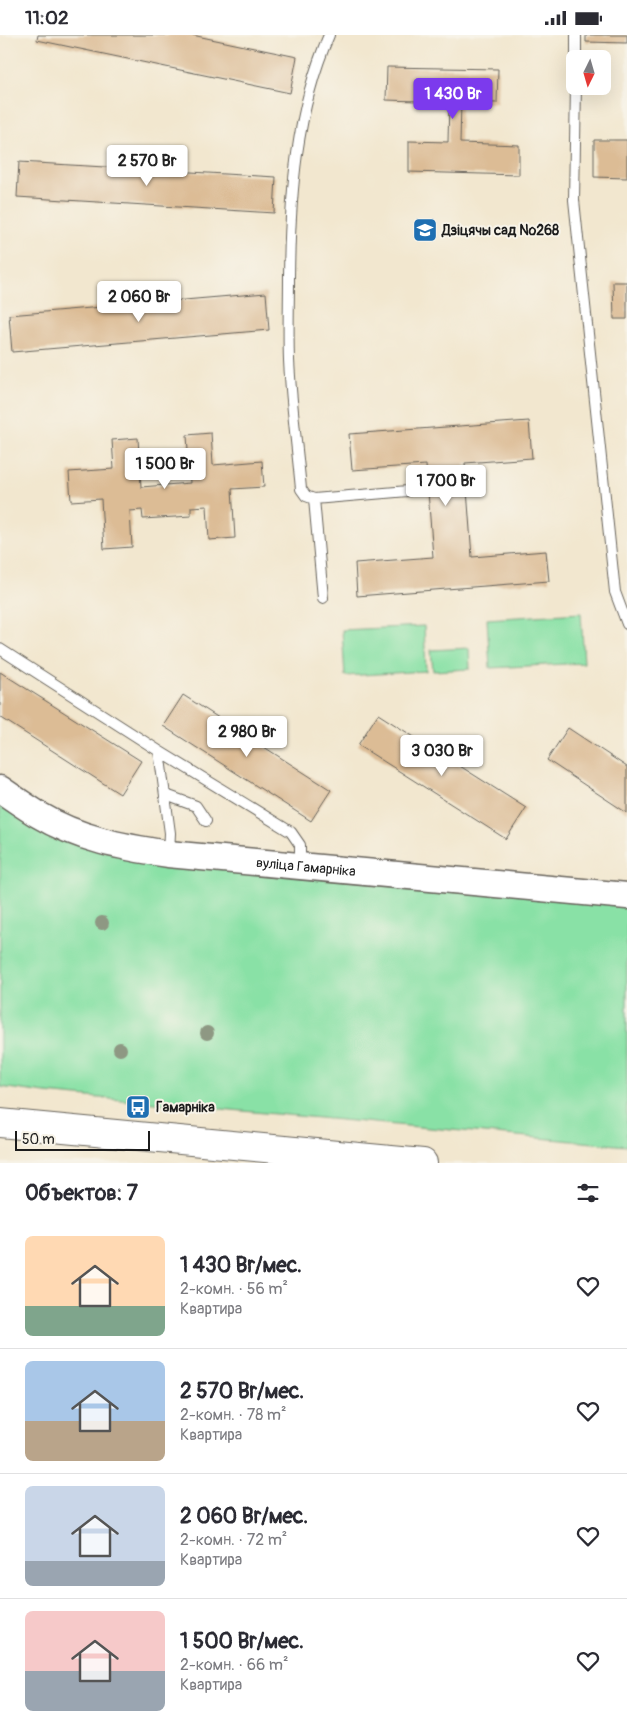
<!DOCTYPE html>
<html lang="ru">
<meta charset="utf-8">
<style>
body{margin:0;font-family:Pangolin,sans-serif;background:#f7f7f7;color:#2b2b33;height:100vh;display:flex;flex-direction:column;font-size:19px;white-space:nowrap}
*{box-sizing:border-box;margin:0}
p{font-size:16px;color:#7c7c81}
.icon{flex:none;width:28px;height:28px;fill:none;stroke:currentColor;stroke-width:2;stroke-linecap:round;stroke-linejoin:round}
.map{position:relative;height:1128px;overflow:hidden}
.sheet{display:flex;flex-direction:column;background:#fff;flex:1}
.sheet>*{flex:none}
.needle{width:32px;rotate:185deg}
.fabs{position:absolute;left:566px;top:15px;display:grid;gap:10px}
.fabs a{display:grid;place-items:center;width:45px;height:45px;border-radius:8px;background:#fff;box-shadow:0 5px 20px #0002;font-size:25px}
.scale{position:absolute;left:15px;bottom:12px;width:135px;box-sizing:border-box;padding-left:5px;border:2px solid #1c1c1c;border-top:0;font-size:14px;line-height:18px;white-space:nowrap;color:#1c1c1c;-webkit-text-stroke:4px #f7f3e8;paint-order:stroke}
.price{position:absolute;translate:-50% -42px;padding:0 11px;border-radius:5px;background:#fff;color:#222;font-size:16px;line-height:32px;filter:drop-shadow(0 1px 2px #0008)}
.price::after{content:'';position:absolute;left:50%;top:30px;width:15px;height:11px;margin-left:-8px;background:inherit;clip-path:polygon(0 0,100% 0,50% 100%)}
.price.active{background:#7c3aed;color:#fff}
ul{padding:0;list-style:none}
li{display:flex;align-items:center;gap:15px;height:125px;padding:0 25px}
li+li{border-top:1px solid #e1e1e2}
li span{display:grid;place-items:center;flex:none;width:140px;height:100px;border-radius:8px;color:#555}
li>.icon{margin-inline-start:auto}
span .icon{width:60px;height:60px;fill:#fffc;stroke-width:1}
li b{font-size:21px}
h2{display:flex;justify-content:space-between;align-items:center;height:60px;padding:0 25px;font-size:21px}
.status{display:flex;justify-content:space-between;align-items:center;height:35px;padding:0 25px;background:#fff;direction:ltr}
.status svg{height:14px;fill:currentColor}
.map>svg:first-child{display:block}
.green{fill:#89e1a6;stroke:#527e61}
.building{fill:#dcbc95}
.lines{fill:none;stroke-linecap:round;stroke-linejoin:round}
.service-casing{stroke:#67635b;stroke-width:12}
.tertiary-casing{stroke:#67635b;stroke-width:29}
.secondary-casing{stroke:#67635b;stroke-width:30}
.service{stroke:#fff;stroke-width:10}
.tertiary{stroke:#fff;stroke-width:26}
.secondary{stroke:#fff;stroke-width:28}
.tree{fill:#8e9883}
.labels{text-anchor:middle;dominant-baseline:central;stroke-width:4;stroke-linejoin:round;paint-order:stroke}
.poi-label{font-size:14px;font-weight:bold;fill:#1c1c1c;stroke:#f7f3e8;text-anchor:start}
.street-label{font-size:14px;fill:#1c1c1c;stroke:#f7f3e8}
</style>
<div class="status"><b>11:02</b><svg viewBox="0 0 49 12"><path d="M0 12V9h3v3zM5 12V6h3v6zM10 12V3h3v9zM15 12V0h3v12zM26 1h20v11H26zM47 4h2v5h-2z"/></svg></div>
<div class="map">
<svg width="627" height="1128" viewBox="0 0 627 1128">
<rect width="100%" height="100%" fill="#f7f3e8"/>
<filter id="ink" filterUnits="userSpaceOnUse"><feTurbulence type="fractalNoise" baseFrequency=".02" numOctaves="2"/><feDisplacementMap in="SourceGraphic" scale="10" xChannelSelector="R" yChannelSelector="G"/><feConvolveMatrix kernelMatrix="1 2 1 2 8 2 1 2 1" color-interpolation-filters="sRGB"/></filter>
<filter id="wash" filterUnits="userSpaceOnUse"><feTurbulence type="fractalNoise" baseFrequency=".0096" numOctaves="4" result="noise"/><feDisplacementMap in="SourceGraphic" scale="20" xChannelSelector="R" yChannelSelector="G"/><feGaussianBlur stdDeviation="1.12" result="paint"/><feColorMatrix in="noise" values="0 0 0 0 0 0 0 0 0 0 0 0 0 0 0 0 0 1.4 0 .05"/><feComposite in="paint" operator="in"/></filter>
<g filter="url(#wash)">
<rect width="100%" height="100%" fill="#f2e7cf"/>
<path class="green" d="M 581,578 L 584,628 L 490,633 L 487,584 Z
M 424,591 L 426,636 L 345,641 L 342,595 Z
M 469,613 L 470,634 L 433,636 L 431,615 Z
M 0,770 L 35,793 L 100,815 L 627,869 L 627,1111 L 45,1058 L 0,1052 Z"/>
<g id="blocks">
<path class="building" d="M 38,0 L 192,0 L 297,22 L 290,58 L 37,5 Z
M 586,0 L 627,0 L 627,8 L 586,7 Z
M 387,32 L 498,34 L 497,68 L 461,67 L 460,108 L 519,110 L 519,140 L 409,137 L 409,106 L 448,107 L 449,67 L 386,65 Z
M 594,105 L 627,105 L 627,143 L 594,142 Z
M 19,127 L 276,142 L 274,178 L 17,162 Z
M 613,247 L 627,247 L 627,284 L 614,284 Z
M 266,258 L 269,295 L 12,317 L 9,280 Z
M 529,386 L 532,423 L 465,428 L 472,522 L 546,516 L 549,546 L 357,561 L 355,528 L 433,522 L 426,430 L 352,435 L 349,399 Z
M 211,398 L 213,430 L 262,426 L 264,452 L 232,454 L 235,503 L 209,505 L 207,471 L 191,472 L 191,481 L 143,484 L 142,475 L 130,476 L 132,512 L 104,514 L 101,464 L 71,466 L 69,437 L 114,434 L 112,405 L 138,403 L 141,452 L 190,448 L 187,400 Z
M 0,637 L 141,726 L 120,759 L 0,682 Z
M 183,660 L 331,755 L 311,786 L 163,691 Z
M 378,679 L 526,773 L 506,804 L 358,710 Z
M 568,693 L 627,732 L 627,778 L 547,725 Z"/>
</g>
</g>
<g filter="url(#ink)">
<use href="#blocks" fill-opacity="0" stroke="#67635b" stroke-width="1"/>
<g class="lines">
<defs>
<path id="service" d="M 329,0 C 296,76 290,160 289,242 C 289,269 288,297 289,325 C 291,368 297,411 301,454 L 306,461 L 314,464 L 408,456
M 576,0 L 576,24
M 576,51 L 574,165 L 615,557 L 627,589
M 314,464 L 323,563
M 0,614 L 159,716 L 170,798 L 169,818
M 159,716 L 291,797 L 300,810 L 300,830
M 166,760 L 196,771 L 206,786"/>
<g id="tertiary">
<path id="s1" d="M 0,754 C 13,763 26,772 39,780 C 79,804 123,812 168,819 L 627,861"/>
</g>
<path id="secondary" d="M 0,1088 L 423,1128"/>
</defs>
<use href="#service" class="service-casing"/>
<use href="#tertiary" class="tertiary-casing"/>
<use href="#secondary" class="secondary-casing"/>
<use href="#service" class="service"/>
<use href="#tertiary" class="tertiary"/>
<use href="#secondary" class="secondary"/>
</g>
<g class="tree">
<circle cx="102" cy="888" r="7"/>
<circle cx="207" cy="998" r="7"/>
<circle cx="120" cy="1014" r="7"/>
</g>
</g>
<defs>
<symbol id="school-square" viewBox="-11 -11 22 22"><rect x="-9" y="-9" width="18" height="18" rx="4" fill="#1f6fb2" stroke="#f7f3e8"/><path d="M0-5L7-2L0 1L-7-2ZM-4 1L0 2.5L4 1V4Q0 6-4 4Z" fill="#fff"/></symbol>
<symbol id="bus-square" viewBox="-11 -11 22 22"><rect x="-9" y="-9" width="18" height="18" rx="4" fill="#1f6fb2" stroke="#f7f3e8"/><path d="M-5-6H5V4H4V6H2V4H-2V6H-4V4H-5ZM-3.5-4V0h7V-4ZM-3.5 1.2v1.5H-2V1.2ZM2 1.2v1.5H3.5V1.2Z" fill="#fff"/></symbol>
</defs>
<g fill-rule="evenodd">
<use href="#school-square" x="411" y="181" width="28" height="28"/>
<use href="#bus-square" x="124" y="1058" width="28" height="28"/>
</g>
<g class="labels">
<g class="poi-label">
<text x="442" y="195">Дзіцячы сад №268</text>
<text x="156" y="1072">Гамарніка</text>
</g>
<g class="street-label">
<text stroke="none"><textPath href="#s1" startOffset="321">вуліца Гамарніка</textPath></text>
</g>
</g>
</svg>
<div class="fabs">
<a><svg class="needle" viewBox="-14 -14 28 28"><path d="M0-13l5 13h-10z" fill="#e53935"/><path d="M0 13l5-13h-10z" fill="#7c7c81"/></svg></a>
</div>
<div class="scale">50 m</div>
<b class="price active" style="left:453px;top:85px">1 430 Br</b>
<b class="price" style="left:147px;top:152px">2 570 Br</b>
<b class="price" style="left:139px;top:288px">2 060 Br</b>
<b class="price" style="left:165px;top:455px">1 500 Br</b>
<b class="price" style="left:446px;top:472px">1 700 Br</b>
<b class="price" style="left:247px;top:723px">2 980 Br</b>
<b class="price" style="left:442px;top:742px">3 030 Br</b>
</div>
<section class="sheet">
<h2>Объектов: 7<svg class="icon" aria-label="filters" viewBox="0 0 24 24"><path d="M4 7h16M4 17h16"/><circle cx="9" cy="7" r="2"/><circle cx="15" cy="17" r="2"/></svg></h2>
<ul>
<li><span style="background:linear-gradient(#ffd9b3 70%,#7fa58c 0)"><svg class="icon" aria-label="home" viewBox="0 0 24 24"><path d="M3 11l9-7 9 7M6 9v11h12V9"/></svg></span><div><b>1 430 Br/мес.</b><p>2-комн. · 56 m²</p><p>Квартира</p></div><svg class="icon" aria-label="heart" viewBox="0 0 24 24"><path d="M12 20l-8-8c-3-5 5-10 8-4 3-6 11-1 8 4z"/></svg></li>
<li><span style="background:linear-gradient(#a9c7e8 60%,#b9a48a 0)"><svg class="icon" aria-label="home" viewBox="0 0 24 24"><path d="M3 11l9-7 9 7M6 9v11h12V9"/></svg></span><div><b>2 570 Br/мес.</b><p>2-комн. · 78 m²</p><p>Квартира</p></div><svg class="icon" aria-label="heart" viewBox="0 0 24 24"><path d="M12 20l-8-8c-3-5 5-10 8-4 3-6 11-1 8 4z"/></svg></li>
<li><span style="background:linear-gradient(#c9d6e8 75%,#9aa5b1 0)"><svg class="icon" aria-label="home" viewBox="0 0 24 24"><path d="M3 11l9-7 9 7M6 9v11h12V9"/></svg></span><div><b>2 060 Br/мес.</b><p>2-комн. · 72 m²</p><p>Квартира</p></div><svg class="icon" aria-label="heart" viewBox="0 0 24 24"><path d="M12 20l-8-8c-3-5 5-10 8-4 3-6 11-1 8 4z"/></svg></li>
<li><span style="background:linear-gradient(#f6c9c9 60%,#9aa5b1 0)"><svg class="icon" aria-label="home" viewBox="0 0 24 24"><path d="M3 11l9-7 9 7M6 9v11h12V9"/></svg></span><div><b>1 500 Br/мес.</b><p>2-комн. · 66 m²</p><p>Квартира</p></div><svg class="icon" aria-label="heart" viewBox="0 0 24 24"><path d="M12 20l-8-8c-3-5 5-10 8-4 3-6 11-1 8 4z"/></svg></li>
</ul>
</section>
